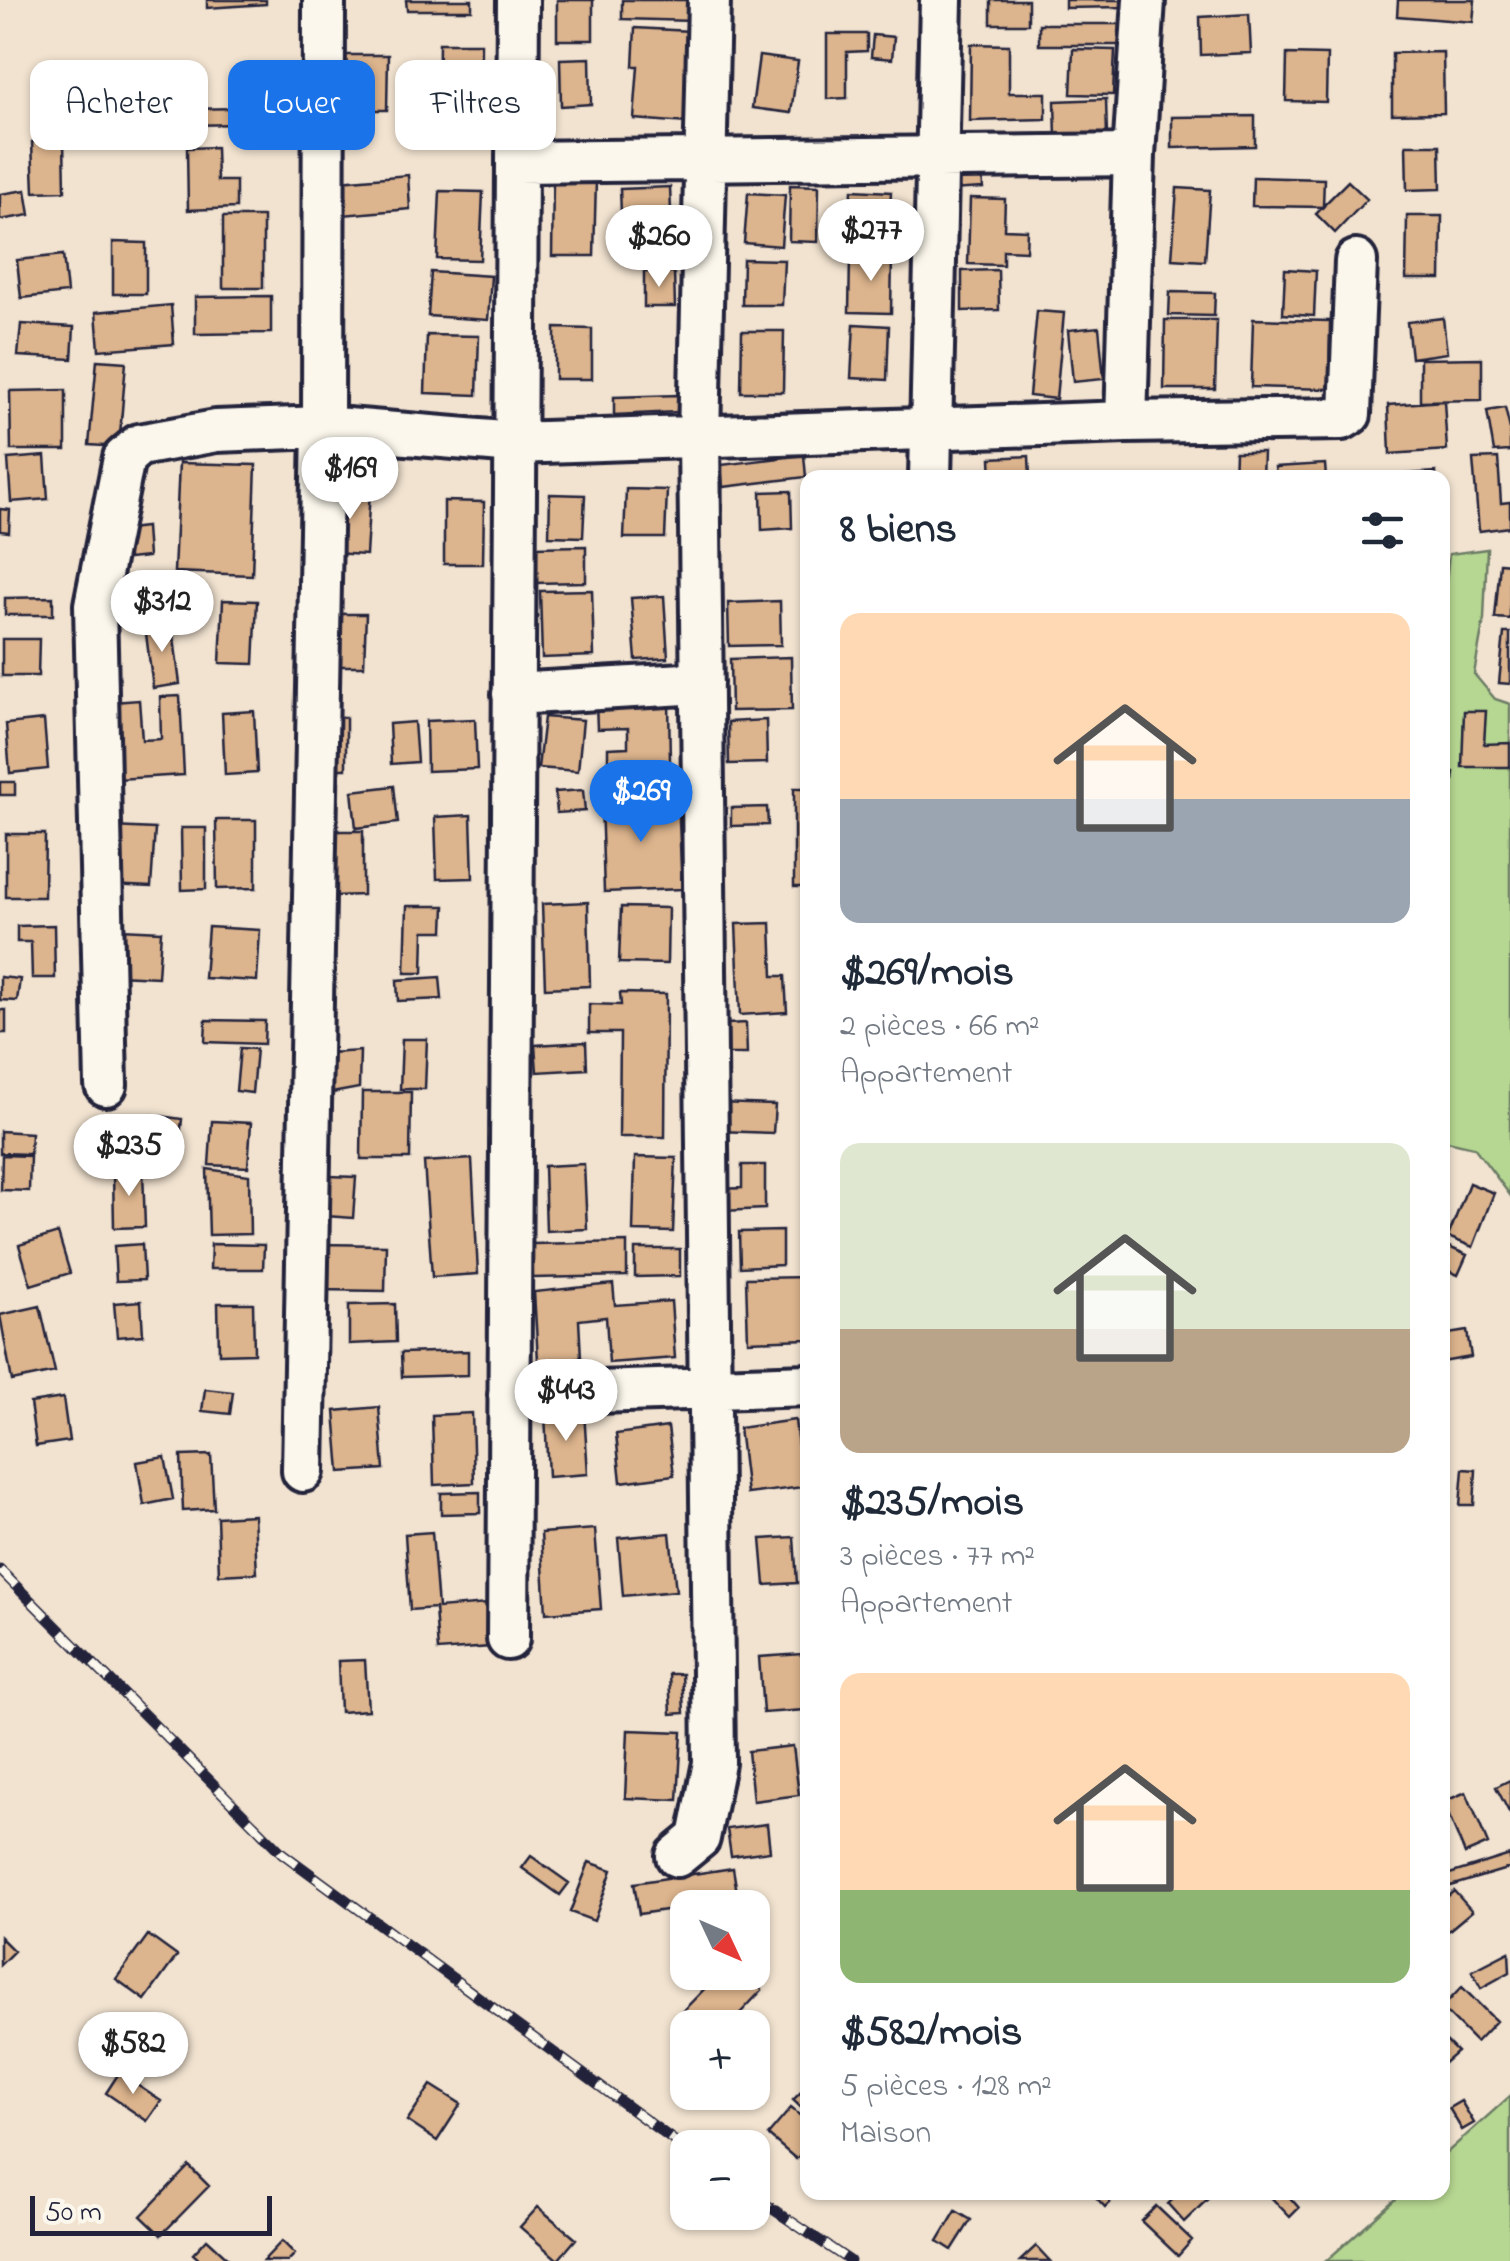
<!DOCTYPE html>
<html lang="fr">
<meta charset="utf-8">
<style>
body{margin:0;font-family:"Indie Flower",sans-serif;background:#f6f6f7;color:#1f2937;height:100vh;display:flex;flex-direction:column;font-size:38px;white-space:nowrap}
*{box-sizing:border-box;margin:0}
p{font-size:32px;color:#747a83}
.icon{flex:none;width:55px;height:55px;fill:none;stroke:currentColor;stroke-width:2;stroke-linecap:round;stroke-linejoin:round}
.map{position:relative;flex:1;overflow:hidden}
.sheet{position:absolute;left:800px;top:470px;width:650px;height:1730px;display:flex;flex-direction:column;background:#fff;border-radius:20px;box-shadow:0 2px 8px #0004}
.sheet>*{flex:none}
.banner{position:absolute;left:30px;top:60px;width:620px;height:90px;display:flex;gap:20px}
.needle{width:65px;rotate:134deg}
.controls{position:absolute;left:670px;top:1890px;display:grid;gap:20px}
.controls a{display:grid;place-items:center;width:100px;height:100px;border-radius:20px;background:#fff;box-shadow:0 2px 8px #0004;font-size:50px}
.scale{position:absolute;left:30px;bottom:25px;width:242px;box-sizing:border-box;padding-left:10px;border:5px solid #22223b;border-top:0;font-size:28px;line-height:35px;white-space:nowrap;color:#22223b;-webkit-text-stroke:8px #fbf7ec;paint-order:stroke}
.price{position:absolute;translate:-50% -85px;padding:0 22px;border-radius:35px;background:#fff;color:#222;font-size:32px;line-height:65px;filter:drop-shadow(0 2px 5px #0008)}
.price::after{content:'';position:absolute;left:50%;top:60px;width:30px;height:22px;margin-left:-15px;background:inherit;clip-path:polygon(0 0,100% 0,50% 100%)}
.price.on{background:#1a73e8;color:#fff}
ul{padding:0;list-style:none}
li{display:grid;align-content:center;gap:20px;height:530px;padding:0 40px}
li span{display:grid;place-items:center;height:310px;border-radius:20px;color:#555}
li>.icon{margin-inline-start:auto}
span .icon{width:180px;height:180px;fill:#fffc;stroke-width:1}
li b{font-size:42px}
h2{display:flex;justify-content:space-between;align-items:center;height:120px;padding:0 40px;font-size:42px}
.pill{padding:0 35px;border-radius:20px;background:#fff;box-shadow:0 2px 8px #0004;font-size:35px;line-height:90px}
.pill.on{background:#1a73e8;color:#fff}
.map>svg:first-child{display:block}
.green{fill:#b6d791;stroke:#6c7c66;stroke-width:2.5}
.building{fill:#dcb48d;stroke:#22223b;stroke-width:2.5}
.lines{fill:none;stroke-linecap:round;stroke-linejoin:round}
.minor-casing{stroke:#22223b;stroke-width:48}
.minor{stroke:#fbf7ec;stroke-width:40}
.rail-casing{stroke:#22223b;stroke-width:11}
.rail{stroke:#fbf7ec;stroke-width:8;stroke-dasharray:22;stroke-linecap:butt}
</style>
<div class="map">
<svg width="1510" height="2261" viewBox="0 0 1510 2261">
<rect width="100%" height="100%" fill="#f2e3d0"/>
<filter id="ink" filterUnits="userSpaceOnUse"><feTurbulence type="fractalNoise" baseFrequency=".01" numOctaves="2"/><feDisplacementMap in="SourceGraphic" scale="20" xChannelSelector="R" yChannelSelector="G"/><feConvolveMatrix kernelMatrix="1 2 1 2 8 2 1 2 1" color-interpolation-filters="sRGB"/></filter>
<g filter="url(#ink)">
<path class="green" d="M 1487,549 L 1484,619 L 1474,674 L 1495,699 L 1510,704 L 1510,1195 L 1474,1147 L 1443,1140 L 1443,611 L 1449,554 Z
M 1510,2096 L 1510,2261 L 1326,2261 L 1402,2193 L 1442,2192 L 1443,2156 Z"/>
<path class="building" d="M 207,0 L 266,0 L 266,4 L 207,8 Z
M 406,0 L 472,0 L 472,10 L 407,10 Z
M 557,0 L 593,0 L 593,40 L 557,40 Z
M 622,0 L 694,0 L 693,21 L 622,19 Z
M 991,0 L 1028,0 L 1028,24 L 991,24 Z
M 1065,0 L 1123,0 L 1123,7 L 1065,8 Z
M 1398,0 L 1475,0 L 1473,22 L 1397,16 Z
M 1249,14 L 1251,53 L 1201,55 L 1200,17 Z
M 1039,24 L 1126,24 L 1126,45 L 1039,45 Z
M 635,28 L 690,31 L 687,123 L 634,119 L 638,66 L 633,66 Z
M 827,34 L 867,34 L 867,51 L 847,52 L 847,98 L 827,99 Z
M 873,35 L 894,37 L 892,59 L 871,57 Z
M 439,43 L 481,43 L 480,118 L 438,118 Z
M 971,44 L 1009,45 L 1009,93 L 1046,93 L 1046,119 L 970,121 Z
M 1073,49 L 1115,50 L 1113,95 L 1071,94 Z
M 1443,52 L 1444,113 L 1392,114 L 1392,53 Z
M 1287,54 L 1327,55 L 1326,102 L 1286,101 Z
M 346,55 L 388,55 L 387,110 L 345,110 Z
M 759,56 L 798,61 L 791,113 L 752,108 Z
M 590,58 L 591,104 L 561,106 L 560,59 Z
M 151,97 L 153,131 L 102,134 L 100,101 Z
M 1106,99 L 1107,137 L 1056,138 L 1055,101 Z
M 244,108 L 244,124 L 184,125 L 184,109 Z
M 1255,116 L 1255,146 L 1172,148 L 1172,117 Z
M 64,140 L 65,191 L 34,192 L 32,142 Z
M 1406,145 L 1440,145 L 1441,189 L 1407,190 Z
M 216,147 L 217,181 L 236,181 L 236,208 L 188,210 L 187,148 Z
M 982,168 L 983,188 L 950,190 L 950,170 Z
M 408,175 L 410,209 L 343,215 L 340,181 Z
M 1253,177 L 1324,179 L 1323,206 L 1348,181 L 1367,199 L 1335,233 L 1316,214 L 1323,207 L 1252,206 Z
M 553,178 L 596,180 L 594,256 L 552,256 Z
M 790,185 L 819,186 L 818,242 L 789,241 Z
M 670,187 L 673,259 L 623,261 L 620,189 Z
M 1177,188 L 1210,190 L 1205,261 L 1172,259 Z
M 26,190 L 30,215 L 0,220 L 0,194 Z
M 852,190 L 891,192 L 888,249 L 849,247 Z
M 440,191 L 483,192 L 480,260 L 437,259 Z
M 748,193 L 785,195 L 781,246 L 744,243 Z
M 970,198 L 1005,199 L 1004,229 L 1027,230 L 1026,251 L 1003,250 L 1003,265 L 968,264 Z
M 1407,216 L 1442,216 L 1441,279 L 1406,279 Z
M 223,217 L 263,217 L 263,288 L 223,288 Z
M 113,242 L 146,243 L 146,294 L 113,294 Z
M 63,255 L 67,293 L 21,298 L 17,260 Z
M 850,256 L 892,256 L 891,313 L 849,312 Z
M 743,259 L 784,260 L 782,305 L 742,305 Z
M 1285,269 L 1316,271 L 1314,316 L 1283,314 Z
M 998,270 L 999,310 L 962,311 L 962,271 Z
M 431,272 L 491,276 L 488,320 L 428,316 Z
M 644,272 L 674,272 L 675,307 L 644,307 Z
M 1170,292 L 1215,293 L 1214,316 L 1169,315 Z
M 271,296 L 271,333 L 195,334 L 195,297 Z
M 171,305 L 174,344 L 99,350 L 96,312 Z
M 1037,311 L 1064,313 L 1056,399 L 1029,396 Z
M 1443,318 L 1447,353 L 1411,358 L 1407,322 Z
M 1253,319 L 1330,321 L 1329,389 L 1251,387 Z
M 1165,320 L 1217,320 L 1215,389 L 1164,389 Z
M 21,324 L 74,327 L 72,359 L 18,356 Z
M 854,324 L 889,326 L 887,380 L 851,378 Z
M 1099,327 L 1104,379 L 1073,382 L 1068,330 Z
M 555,328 L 592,329 L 592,379 L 555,379 Z
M 742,331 L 784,331 L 783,392 L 741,392 Z
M 427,335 L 479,336 L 477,395 L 425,393 Z
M 1482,358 L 1482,400 L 1420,401 L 1420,359 Z
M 97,360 L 126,362 L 119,447 L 89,445 Z
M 66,390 L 66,450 L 11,450 L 10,391 Z
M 678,395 L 678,412 L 614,415 L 614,397 Z
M 1444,401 L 1447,450 L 1390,454 L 1388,405 Z
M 1505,408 L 1510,429 L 1510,451 L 1494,452 L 1487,411 Z
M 1235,452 L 1263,452 L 1262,478 L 1234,478 Z
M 804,455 L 806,477 L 723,487 L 721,465 Z
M 45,456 L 48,499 L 11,502 L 8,459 Z
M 1029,456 L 1030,478 L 992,478 L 991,458 Z
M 1498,458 L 1501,503 L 1510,502 L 1510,527 L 1479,531 L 1473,459 Z
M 179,463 L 256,465 L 252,575 L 174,572 Z
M 1325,464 L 1326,478 L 1276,478 L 1275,467 Z
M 1436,472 L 1436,478 L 1391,478 L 1390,475 Z
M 334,489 L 370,491 L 366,555 L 331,553 Z
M 626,489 L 667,490 L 665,538 L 624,538 Z
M 791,491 L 792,528 L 762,530 L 761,492 Z
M 550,494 L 585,495 L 583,537 L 549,536 Z
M 444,501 L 484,502 L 483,564 L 444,564 Z
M 0,509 L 10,510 L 9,532 L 0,531 Z
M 146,527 L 148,557 L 128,559 L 127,529 Z
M 586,546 L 586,582 L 533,583 L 533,547 Z
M 1500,563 L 1510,564 L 1510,619 L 1495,618 Z
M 592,590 L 594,656 L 542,658 L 540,591 Z
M 664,596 L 668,658 L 636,660 L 631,598 Z
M 53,597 L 53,615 L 5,615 L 5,598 Z
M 223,600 L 257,601 L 254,664 L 220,663 Z
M 780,601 L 781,645 L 729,646 L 728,603 Z
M 335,614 L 366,614 L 364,666 L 334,666 Z
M 172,623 L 180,684 L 153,688 L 145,626 Z
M 1504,633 L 1510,633 L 1510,684 L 1499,683 Z
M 2,639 L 39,639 L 38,676 L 2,676 Z
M 791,657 L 792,710 L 731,711 L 730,659 Z
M 804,671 L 808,671 L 808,695 L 803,695 Z
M 180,696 L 184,775 L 117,779 L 113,702 L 139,700 L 142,740 L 161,739 L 160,697 Z
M 669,700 L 670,763 L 608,768 L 608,748 L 628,747 L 628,728 L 597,729 L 596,703 Z
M 254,711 L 257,773 L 225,775 L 222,713 Z
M 1464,711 L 1486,711 L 1484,744 L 1510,743 L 1510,767 L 1462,767 Z
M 327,717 L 346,717 L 346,769 L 326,769 Z
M 544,717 L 583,720 L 578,771 L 538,768 Z
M 475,719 L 477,769 L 427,771 L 426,721 Z
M 44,720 L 48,769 L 10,773 L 6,724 Z
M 766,720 L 767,763 L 729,764 L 728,722 Z
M 414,722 L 417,762 L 391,764 L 389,724 Z
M 1442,770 L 1454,772 L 1449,815 L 1442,815 Z
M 0,782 L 15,782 L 15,795 L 0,795 Z
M 394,786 L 398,823 L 356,828 L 352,791 Z
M 794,788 L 808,788 L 808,887 L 794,887 Z
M 583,790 L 585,811 L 557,813 L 555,792 Z
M 678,798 L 682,889 L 604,892 L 601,801 Z
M 767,807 L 768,825 L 731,826 L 731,808 Z
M 471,815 L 473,878 L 437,879 L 435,817 Z
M 216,820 L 256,820 L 256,888 L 217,889 Z
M 112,827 L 155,829 L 151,887 L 109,885 Z
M 181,828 L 206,828 L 206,889 L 182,890 Z
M 333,831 L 363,831 L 363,895 L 334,896 Z
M 6,834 L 45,834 L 44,897 L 6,897 Z
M 588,902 L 590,986 L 545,988 L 542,904 Z
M 407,906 L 445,906 L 444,931 L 424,931 L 423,973 L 405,973 Z
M 621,907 L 668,908 L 667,964 L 619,963 Z
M 771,923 L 773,976 L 785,976 L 787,1012 L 740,1015 L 736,924 Z
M 54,925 L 55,978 L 32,978 L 31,942 L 17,942 L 17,926 Z
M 208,927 L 260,930 L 257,981 L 204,978 Z
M 120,929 L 161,931 L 158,977 L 117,975 Z
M 0,977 L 20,979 L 17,1001 L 0,1000 Z
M 440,977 L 442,999 L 398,1001 L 397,980 Z
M 620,993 L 666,994 L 665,1137 L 619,1137 L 620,1033 L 589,1033 L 589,1004 L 621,1005 Z
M 0,1010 L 6,1010 L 6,1033 L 0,1033 Z
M 206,1020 L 265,1021 L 264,1044 L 205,1042 Z
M 746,1023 L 747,1054 L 728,1054 L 726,1024 Z
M 402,1039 L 427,1039 L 425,1089 L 400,1089 Z
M 586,1042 L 587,1069 L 537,1072 L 535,1045 Z
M 240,1048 L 256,1049 L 252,1093 L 236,1091 Z
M 360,1051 L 359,1088 L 332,1093 L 330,1053 Z
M 362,1092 L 411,1092 L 410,1159 L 361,1159 Z
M 719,1103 L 775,1105 L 773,1133 L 718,1131 Z
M 153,1115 L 182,1119 L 178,1155 L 108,1147 L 111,1128 L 151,1133 Z
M 212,1121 L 251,1123 L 248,1167 L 209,1165 Z
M 0,1131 L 31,1133 L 30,1154 L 0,1153 Z
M 2,1155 L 30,1156 L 29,1191 L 1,1190 Z
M 635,1157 L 676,1158 L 673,1232 L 633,1231 Z
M 472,1159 L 478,1274 L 432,1277 L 424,1162 Z
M 584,1164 L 587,1229 L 546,1231 L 544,1166 Z
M 742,1165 L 765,1165 L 765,1209 L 722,1211 L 722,1189 L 742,1188 Z
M 207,1169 L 249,1175 L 250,1234 L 209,1235 Z
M 143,1170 L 145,1227 L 114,1228 L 113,1171 Z
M 329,1176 L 356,1177 L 353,1218 L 326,1216 Z
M 1469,1183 L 1494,1193 L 1473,1247 L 1448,1237 Z
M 782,1231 L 782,1265 L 740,1267 L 739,1232 Z
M 58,1233 L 70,1273 L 31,1285 L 19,1245 Z
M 627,1242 L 627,1276 L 533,1278 L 532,1244 Z
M 142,1244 L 144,1280 L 116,1281 L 114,1246 Z
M 211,1244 L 264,1245 L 263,1269 L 210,1269 Z
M 319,1244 L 386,1245 L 385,1291 L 318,1290 Z
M 1442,1244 L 1467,1255 L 1458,1275 L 1442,1268 Z
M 635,1249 L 680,1249 L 680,1276 L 635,1277 Z
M 808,1277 L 808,1339 L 748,1341 L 746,1278 Z
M 613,1284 L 615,1305 L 671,1301 L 675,1358 L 609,1363 L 606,1317 L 579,1320 L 581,1358 L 538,1361 L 534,1292 Z
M 141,1301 L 143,1335 L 117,1337 L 114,1303 Z
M 218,1303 L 253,1303 L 254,1353 L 219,1354 Z
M 395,1304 L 396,1342 L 349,1344 L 349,1305 Z
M 40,1306 L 55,1372 L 12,1381 L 0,1315 Z
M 1467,1331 L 1471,1357 L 1442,1362 L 1442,1335 Z
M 468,1351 L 468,1375 L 402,1377 L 401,1353 Z
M 205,1389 L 233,1392 L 230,1414 L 202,1411 Z
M 63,1398 L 69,1441 L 36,1446 L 30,1403 Z
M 379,1407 L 384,1469 L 340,1472 L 335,1411 Z
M 584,1411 L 588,1474 L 548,1477 L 545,1413 Z
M 472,1413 L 474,1483 L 434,1485 L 432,1415 Z
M 795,1420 L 803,1487 L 747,1494 L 739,1428 Z
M 668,1427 L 674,1475 L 621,1482 L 616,1434 Z
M 211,1455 L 214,1509 L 183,1511 L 181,1456 Z
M 165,1457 L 173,1499 L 144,1505 L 137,1462 Z
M 1463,1469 L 1476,1470 L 1474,1505 L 1460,1505 Z
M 480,1492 L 480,1513 L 441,1514 L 441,1493 Z
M 254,1515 L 257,1573 L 219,1575 L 217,1517 Z
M 595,1529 L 601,1609 L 546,1613 L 541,1533 Z
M 432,1532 L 438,1608 L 487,1604 L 490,1647 L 438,1651 L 435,1608 L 410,1610 L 405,1534 Z
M 670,1533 L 676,1591 L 623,1596 L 618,1538 Z
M 794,1537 L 797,1583 L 765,1585 L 761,1539 Z
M 802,1654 L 805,1710 L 763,1713 L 759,1657 Z
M 365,1660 L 368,1710 L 340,1712 L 338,1661 Z
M 669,1674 L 682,1674 L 684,1713 L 671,1714 Z
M 628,1730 L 682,1732 L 678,1800 L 625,1798 Z
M 793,1746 L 799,1795 L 753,1801 L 748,1751 Z
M 1510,1780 L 1510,1814 L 1496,1787 Z
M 1466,1792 L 1488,1844 L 1465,1854 L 1443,1802 Z
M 767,1824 L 770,1851 L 731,1856 L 727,1829 Z
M 1510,1855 L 1510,1868 L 1447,1887 L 1443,1876 Z
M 531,1856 L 569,1883 L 560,1895 L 522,1868 Z
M 589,1862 L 612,1870 L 594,1921 L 570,1912 Z
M 733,1868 L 738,1899 L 639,1914 L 634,1883 Z
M 1454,1891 L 1472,1911 L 1442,1936 L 1442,1901 Z
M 148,1935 L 177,1956 L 145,2000 L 116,1979 Z
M 0,1937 L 14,1951 L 0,1965 Z
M 1509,1952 L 1510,1972 L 1481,1988 L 1472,1971 Z
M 721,1972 L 744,1972 L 762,1990 L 726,2028 L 688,2028 L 688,2031 L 675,2019 Z
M 1462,1987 L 1496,2021 L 1476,2042 L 1442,2008 Z
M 1442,2037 L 1457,2052 L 1442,2065 Z
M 119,2073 L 161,2101 L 147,2121 L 106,2093 Z
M 431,2085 L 461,2104 L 437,2141 L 407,2121 Z
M 808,2085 L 808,2114 L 793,2100 Z
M 1461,2101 L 1474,2123 L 1462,2130 L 1449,2108 Z
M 791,2108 L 808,2122 L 808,2146 L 796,2159 L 768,2135 Z
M 189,2166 L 209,2186 L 161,2235 L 141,2216 Z
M 1091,2192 L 1120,2192 L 1105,2207 Z
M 1180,2192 L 1215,2192 L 1184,2222 L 1168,2204 Z
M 1266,2192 L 1285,2192 L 1299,2208 L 1290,2217 Z
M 1156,2206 L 1192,2240 L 1178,2256 L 1141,2221 Z
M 538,2207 L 576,2239 L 558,2260 L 520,2227 Z
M 956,2211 L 971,2220 L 952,2250 L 938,2241 Z
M 207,2239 L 231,2261 L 201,2261 L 193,2254 Z
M 282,2241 L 295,2254 L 288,2261 L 263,2261 Z
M 1036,2246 L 1050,2261 L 1020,2261 Z"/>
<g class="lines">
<defs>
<path id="minor" d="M 517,162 L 1134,155
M 1126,422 L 1134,155 L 1144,0
M 930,478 L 941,0
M 513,694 L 702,683
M 106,1085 L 95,605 L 124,458 L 139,445 L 216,431 L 323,427 L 515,443 L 1126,422 L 1342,419 L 1350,414 L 1356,261
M 509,1395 L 808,1385
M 303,1471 L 323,427 L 324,0
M 508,1639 L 518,0
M 677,1856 L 699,1838 L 714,1763 L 699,438 L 709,0"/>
</defs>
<use href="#minor" class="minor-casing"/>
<use href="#minor" class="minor"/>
<defs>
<path id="rail" d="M 0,1570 L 282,1853 L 688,2151
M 752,2195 L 850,2261"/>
</defs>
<use href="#rail" class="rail-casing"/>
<use href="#rail" class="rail"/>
</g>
</g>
</svg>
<div class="controls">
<a><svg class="needle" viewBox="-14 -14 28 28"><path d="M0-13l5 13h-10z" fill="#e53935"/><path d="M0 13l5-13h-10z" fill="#747a83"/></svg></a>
<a>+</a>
<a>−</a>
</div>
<div class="scale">50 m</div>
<b class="price" style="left:871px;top:284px">$277</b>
<b class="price" style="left:659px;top:290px">$260</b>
<b class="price" style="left:350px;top:522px">$169</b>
<b class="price" style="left:162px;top:655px">$312</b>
<b class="price on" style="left:641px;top:845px">$269</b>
<b class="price" style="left:129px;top:1199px">$235</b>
<b class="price" style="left:566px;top:1444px">$443</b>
<b class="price" style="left:133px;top:2097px">$582</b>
<div class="banner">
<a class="pill">Acheter</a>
<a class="pill on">Louer</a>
<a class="pill">Filtres</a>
</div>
<section class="sheet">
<h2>8 biens<svg class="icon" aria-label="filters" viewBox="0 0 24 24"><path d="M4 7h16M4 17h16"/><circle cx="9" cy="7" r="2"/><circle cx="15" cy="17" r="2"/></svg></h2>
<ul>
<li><span style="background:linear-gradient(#ffd9b3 60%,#9aa5b1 0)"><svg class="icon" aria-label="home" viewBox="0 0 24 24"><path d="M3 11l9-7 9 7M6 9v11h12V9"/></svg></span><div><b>$269/mois</b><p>2 pièces · 66 m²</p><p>Appartement</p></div></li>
<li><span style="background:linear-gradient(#dfe7d0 60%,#b9a48a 0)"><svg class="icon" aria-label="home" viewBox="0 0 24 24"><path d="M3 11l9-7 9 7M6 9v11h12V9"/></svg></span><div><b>$235/mois</b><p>3 pièces · 77 m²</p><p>Appartement</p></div></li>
<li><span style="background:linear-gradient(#ffd9b3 70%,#8fb573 0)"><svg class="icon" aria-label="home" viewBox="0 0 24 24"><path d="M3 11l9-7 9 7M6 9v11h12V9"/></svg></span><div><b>$582/mois</b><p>5 pièces · 128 m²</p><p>Maison</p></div></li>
</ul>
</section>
</div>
